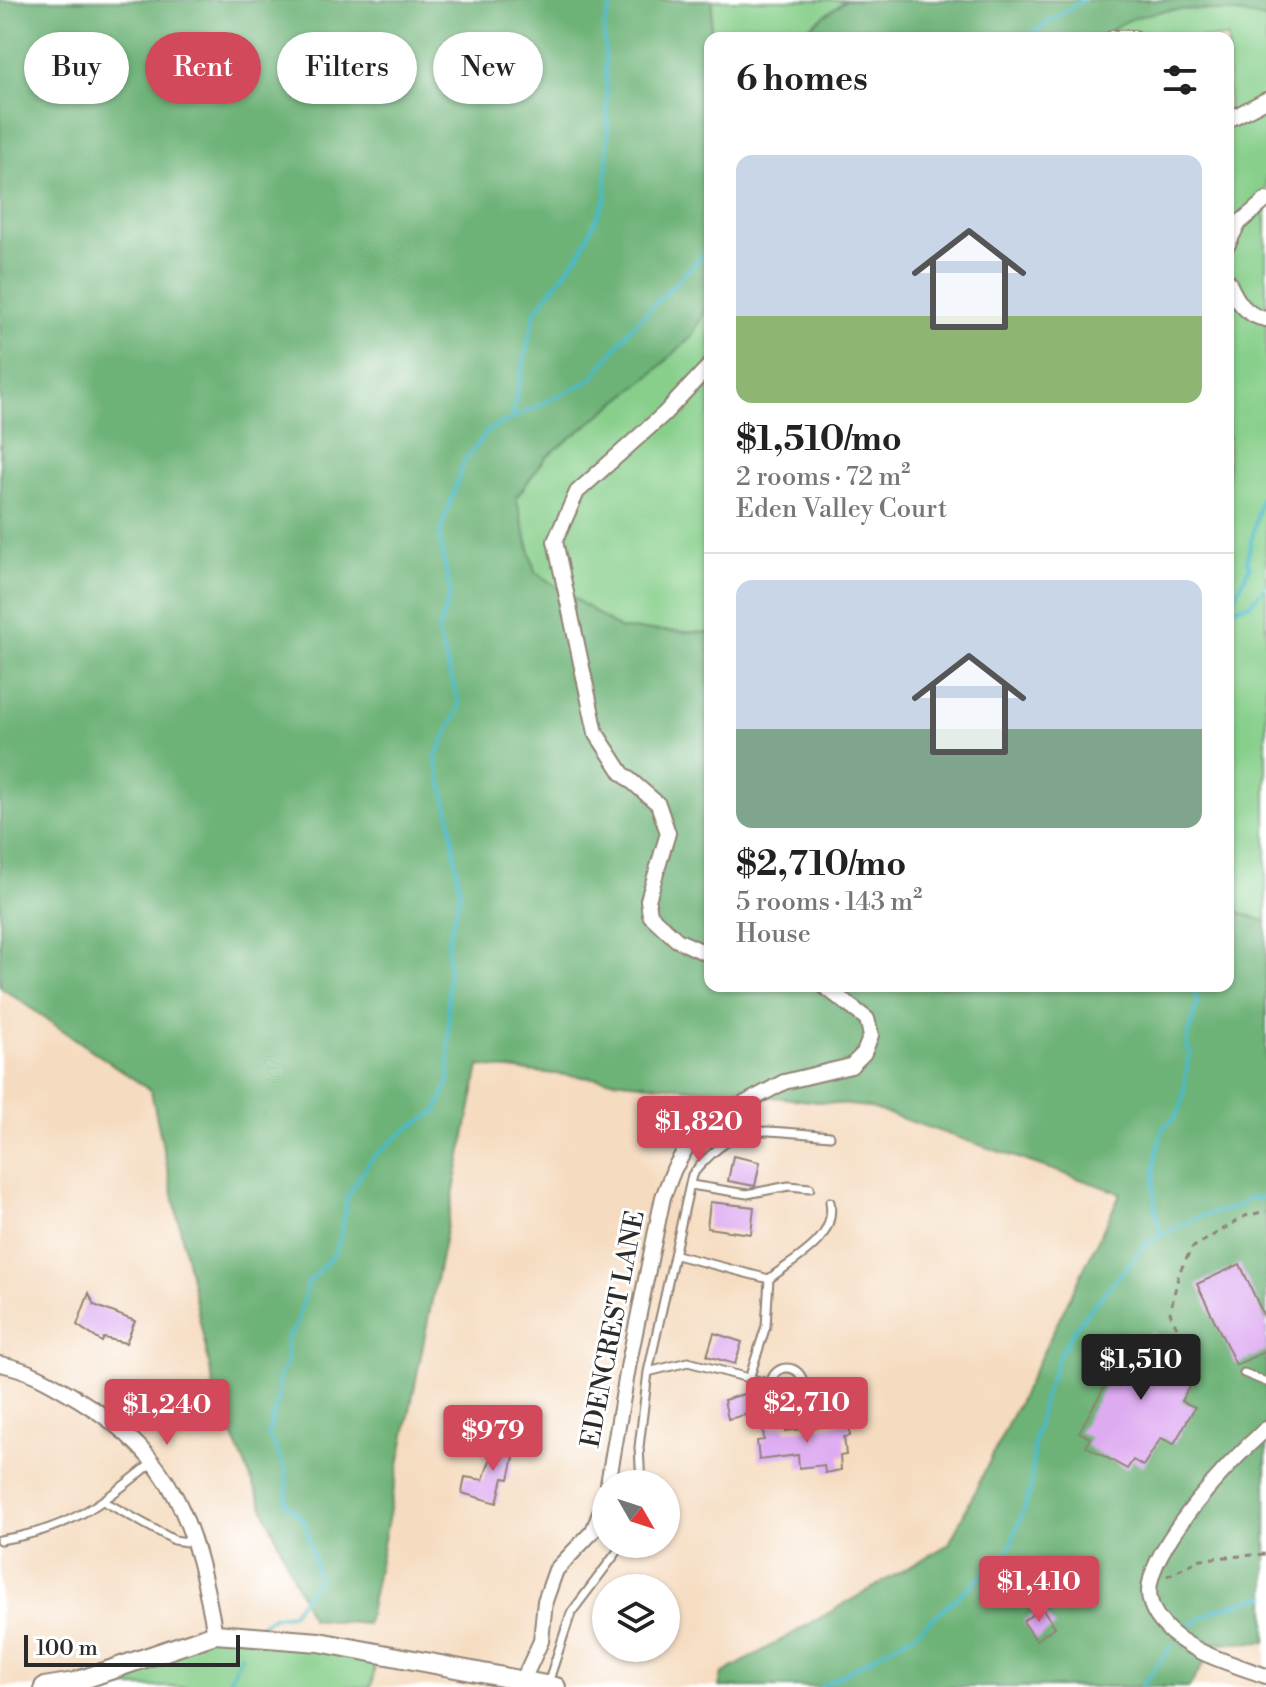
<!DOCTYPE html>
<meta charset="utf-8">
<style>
body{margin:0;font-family:"Libre Bodoni",serif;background:#f6f6f6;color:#222;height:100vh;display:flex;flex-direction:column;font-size:30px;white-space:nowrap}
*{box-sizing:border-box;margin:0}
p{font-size:26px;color:#767676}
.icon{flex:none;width:44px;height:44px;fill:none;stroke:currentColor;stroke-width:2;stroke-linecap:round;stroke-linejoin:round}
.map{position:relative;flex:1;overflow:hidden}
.drawer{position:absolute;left:704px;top:32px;width:530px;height:960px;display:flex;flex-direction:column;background:#fff;border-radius:16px;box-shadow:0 2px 6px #0004}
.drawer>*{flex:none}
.banner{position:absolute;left:24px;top:32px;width:560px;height:72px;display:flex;gap:16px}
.needle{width:52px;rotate:129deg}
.fabs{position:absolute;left:592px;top:1470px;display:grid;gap:16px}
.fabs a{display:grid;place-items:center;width:88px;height:88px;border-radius:50%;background:#fff;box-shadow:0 2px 6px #0004;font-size:40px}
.scale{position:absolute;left:24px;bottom:20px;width:216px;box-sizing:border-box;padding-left:8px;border:4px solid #2b2b2b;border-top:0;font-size:22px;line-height:28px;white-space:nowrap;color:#2b2b2b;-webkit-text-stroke:6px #fff;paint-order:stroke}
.price{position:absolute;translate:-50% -68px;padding:0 18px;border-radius:8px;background:#d1495b;color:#fff;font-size:26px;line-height:52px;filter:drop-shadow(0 2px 4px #0008)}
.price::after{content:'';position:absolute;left:50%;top:48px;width:24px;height:18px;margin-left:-12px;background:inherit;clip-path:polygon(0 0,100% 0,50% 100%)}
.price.selected{background:#222;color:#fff}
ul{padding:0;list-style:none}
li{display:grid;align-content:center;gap:16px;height:424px;padding:0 32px}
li+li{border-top:2px solid #e0e0e0}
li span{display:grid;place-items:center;height:248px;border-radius:16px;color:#555}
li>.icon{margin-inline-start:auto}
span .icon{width:144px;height:144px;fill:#fffc;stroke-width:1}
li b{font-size:34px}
h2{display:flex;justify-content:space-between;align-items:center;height:96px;padding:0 32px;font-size:34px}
.tag{padding:0 28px;border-radius:36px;background:#fff;box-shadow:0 2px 6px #0004;font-size:28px;line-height:72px}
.tag.selected{background:#d1495b;color:#fff}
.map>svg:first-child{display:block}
.green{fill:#87cf8b;stroke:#597d5b;stroke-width:2}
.forest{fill:#6db277;stroke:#4c6e51;stroke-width:2}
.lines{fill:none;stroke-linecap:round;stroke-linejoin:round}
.stream{stroke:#4cbac5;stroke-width:4}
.building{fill:#deabf1}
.service-casing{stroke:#908375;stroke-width:11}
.minor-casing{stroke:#908375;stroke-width:18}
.tertiary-casing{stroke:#908375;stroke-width:22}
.path{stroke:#908375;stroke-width:3;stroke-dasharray:6 6;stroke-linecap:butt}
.service{stroke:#fff;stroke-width:7}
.minor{stroke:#fff;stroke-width:14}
.tertiary{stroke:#fff;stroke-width:18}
.labels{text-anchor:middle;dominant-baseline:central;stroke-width:6;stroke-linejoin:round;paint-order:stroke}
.street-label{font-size:26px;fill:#2b2b2b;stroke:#fff}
</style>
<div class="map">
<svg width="1266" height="1687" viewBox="0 0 1266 1687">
<rect width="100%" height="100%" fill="#fff"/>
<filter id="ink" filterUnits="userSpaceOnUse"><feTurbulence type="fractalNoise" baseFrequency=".0125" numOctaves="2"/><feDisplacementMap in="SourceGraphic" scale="16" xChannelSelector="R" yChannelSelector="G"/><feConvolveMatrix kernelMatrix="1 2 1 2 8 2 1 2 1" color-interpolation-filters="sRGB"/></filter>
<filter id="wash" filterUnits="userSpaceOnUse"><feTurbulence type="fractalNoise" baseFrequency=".006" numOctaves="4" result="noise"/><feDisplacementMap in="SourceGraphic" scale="32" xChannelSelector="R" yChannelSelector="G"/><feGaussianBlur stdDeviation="1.8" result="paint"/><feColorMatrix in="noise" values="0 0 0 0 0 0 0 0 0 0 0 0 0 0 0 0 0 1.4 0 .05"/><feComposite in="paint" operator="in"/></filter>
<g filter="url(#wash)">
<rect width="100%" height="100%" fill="#f5dbbf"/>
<path class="green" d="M 713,0 L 846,0 L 794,38 L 710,38 L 710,51 L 709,46 Z
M 1172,5 L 1225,9 L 1266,19 L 1266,922 L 1228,908 L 1228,38 L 1102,38 L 1122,20 Z
M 710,302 L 710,633 L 620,629 L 535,572 L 516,498 L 546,457 L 650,376 L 691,337 Z
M 208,1629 L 376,1661 L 371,1687 L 103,1687 L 124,1679 Z"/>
<path class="forest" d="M 0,0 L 713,0 L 709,46 L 710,302 L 691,337 L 650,376 L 546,457 L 516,498 L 535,572 L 620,629 L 710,633 L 710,986 L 1228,986 L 1228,908 L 1266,922 L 1266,1642 L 1217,1643 L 1189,1687 L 719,1687 L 722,1674 L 949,1544 L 1121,1193 L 868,1107 L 479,1066 L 367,1624 L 311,1619 L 216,1397 L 151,1091 L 0,987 Z
M 846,0 L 1266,0 L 1266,19 C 1217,7 1139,0 1102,38 L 794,38 Z"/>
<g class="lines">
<path class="stream" d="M 1024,38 L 1083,0
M 512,416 L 535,312 L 581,251 L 606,198 L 608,131 L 604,25 L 614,0
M 1233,608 L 1250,604 L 1266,586
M 1228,611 L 1250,566 L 1247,561 L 1261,497 L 1266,495
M 1161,1235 C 1150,1199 1152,1160 1164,1126 C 1191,1112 1181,1078 1190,1052 L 1186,1044 L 1198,1002 L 1192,986
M 261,1625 L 275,1616 L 291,1614 L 318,1579 L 305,1522 L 286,1503 C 291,1474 283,1460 268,1435 L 277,1403 L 279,1376 L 287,1363 L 287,1338 L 297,1324 L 308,1283 L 334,1254 L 341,1237 L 347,1197 L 372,1158 L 406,1130 L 437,1111 L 449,1082 L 448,941 L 460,894 L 449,811 L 435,758 L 460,707 L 438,633 L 450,593 L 440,538 L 442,528 L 464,461 L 489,430 L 591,380 L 632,327 L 710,248
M 1183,1630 L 1214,1610 L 1266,1596
M 226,1687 L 241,1655
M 821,1687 L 916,1633 L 1008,1553 L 1031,1488 L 1034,1443 L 1044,1397 L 1060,1354 L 1080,1321 L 1148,1242 L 1197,1217 L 1237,1207 L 1251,1196 L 1259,1200 L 1266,1193
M 1142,1687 L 1172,1645"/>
</g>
<g id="blocks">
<path class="building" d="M 733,1156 L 760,1162 L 755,1186 L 728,1181 Z
M 710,1202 L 754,1207 L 751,1234 L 707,1228 Z
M 1240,1264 L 1266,1321 L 1266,1351 L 1236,1365 L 1197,1284 Z
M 89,1293 L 94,1305 L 135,1321 L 126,1343 L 104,1338 L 102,1342 L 77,1325 Z
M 1150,1332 L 1191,1355 L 1187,1362 L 1199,1369 L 1181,1401 L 1195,1407 L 1174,1444 L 1161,1438 L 1143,1466 L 1133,1460 L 1127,1469 L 1086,1446 L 1090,1438 L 1079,1432 L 1134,1334 L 1145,1340 Z
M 714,1333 L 742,1342 L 735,1364 L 707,1356 Z
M 757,1390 L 762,1411 L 728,1419 L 724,1400 Z
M 849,1423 L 850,1436 L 844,1437 L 846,1455 L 840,1456 L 841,1470 L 825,1473 L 824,1465 L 799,1468 L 798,1455 L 759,1460 L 757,1441 L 764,1440 L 763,1429 L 785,1426 L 786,1431 Z
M 497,1440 L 517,1443 L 509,1479 L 503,1478 L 497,1503 L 462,1493 L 465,1477 L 483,1480 Z
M 1042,1608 L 1055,1627 L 1036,1640 L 1023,1621 Z"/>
</g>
</g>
<g filter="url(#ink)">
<use href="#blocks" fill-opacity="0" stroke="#908375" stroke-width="2"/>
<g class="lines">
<defs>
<path id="service" d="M 691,1185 L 747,1194 L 789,1186 L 810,1188
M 676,1255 L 769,1279
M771 1384a16 16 0 1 1 32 0a16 16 0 1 1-32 0Z
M 648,1372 L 692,1175 C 738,1118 763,1131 830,1136
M 1244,1373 L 1266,1382
M 749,1379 L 766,1326 L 769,1279 C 795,1258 837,1240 830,1202
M 641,1484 L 639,1447 L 648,1372 L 688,1362 L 771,1384
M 105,1502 L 174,1540 L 193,1543
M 0,1540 C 67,1530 101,1505 152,1463
M 548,1683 L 571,1613 L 623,1544"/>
<path id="minor" d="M 1113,38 L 1135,38
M 1228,120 L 1266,100
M 1228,244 L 1238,224 L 1266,200
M 1228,281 C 1236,299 1245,316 1266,319
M 710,365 L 664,414 L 577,492 L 555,541 L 596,733 L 622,773 L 658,804 L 668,833 L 648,900 L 650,915 L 677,940 L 710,955
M 0,1364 C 29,1369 53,1384 78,1399 C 177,1459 195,1525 215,1634
M 1266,1429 C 1232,1459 1151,1544 1149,1591 C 1149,1603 1155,1615 1163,1624 C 1186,1652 1233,1664 1266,1676
M 608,1484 L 629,1362 L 663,1197 L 674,1169 L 689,1143 L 738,1107 L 784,1082 L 851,1066 L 864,1053 L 871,1035 L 867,1019 L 824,986
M 523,1680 L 541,1641 L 545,1601 L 556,1570 L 593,1531 L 606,1498"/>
<path id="tertiary" d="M 44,1687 L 75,1682 L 215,1634 L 319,1642 L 556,1687"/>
</defs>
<use href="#service" class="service-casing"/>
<use href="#minor" class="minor-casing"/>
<use href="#tertiary" class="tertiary-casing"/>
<path class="path" d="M 1182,1338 L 1170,1313 L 1179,1273 L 1192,1248 L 1245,1216 L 1266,1211
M 1167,1576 L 1201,1559 L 1266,1554"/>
<use href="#service" class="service"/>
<use href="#minor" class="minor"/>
<use href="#tertiary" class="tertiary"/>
</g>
</g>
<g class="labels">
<g class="street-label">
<text transform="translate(613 1329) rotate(-79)">EDENCREST LANE</text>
</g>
</g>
</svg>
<div class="fabs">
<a><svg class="needle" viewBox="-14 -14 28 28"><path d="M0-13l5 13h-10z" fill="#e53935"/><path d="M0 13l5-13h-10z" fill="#767676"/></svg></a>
<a><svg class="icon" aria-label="layers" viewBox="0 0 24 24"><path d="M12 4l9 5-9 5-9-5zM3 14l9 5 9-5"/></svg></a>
</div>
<div class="scale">100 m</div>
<b class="price" style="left:699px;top:1164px">$1,820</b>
<b class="price selected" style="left:1141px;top:1402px">$1,510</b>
<b class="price" style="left:807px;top:1445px">$2,710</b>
<b class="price" style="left:167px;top:1447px">$1,240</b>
<b class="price" style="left:493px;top:1473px">$979</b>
<b class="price" style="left:1039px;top:1624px">$1,410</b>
<div class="banner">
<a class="tag">Buy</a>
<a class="tag selected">Rent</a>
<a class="tag">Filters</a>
<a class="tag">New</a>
</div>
<section class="drawer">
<h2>6 homes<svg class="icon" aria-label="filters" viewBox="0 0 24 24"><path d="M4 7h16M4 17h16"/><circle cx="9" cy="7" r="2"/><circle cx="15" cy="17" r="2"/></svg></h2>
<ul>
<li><span style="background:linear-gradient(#c9d6e8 65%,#8fb573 0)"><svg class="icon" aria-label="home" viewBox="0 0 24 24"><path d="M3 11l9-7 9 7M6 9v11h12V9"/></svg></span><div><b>$1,510/mo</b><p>2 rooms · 72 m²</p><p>Eden Valley Court</p></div></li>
<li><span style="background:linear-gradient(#c9d6e8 60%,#7fa58c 0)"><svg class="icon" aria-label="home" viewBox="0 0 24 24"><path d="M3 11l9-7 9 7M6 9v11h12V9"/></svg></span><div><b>$2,710/mo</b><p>5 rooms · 143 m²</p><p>House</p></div></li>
</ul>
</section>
</div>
